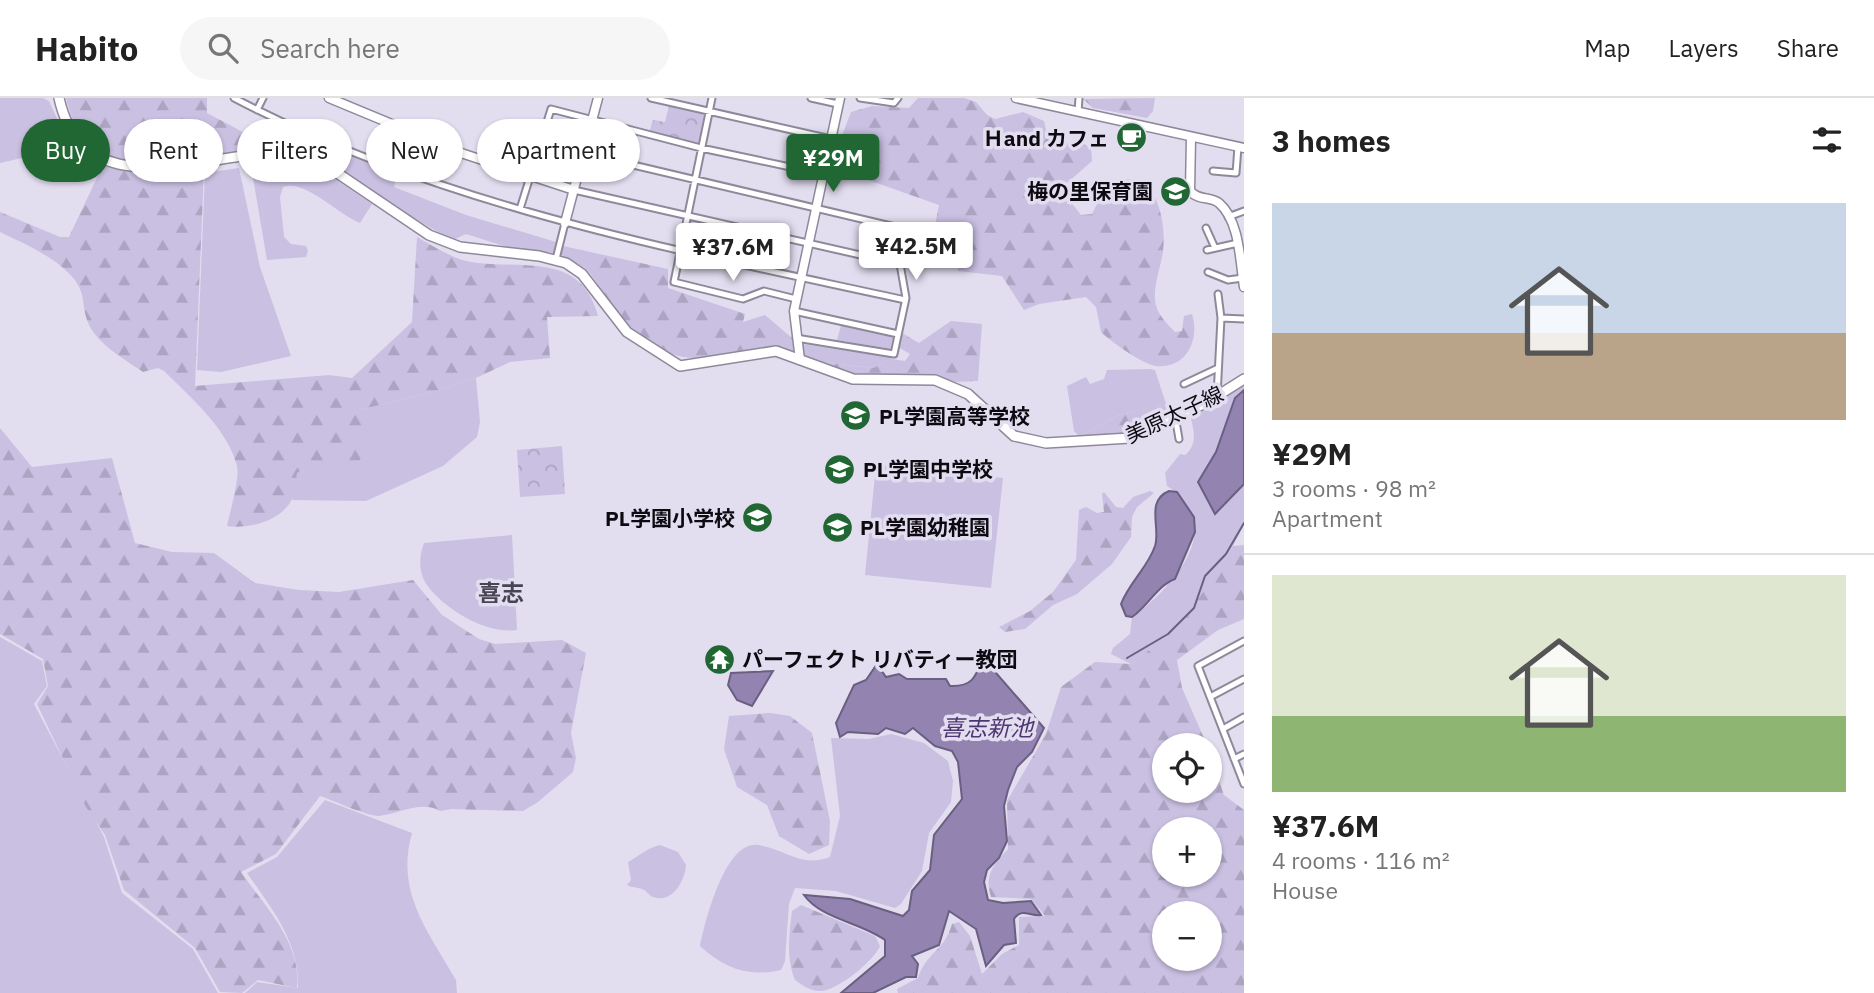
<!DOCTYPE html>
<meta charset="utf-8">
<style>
body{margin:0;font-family:"IBM Plex Sans","Noto Sans JP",sans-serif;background:#f6f6f6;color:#222;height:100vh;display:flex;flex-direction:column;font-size:26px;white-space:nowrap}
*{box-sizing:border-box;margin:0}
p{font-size:23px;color:#767676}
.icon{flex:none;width:38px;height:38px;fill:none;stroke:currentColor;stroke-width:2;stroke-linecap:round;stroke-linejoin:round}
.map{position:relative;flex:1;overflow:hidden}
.side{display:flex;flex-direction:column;background:#fff;width:630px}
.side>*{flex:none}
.hud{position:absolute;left:21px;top:21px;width:665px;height:63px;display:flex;gap:14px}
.buttons{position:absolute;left:1152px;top:635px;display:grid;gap:14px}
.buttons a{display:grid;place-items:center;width:70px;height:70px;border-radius:50%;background:#fff;box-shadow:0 2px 5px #0004;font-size:35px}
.price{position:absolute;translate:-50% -60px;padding:0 16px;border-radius:7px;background:#fff;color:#222;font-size:23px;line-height:46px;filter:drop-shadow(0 2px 4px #0008)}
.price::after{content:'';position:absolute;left:50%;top:42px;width:21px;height:16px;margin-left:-10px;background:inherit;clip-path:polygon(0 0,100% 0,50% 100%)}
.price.on{background:#206733;color:#fff}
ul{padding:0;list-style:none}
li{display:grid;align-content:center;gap:14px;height:371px;padding:0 28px}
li+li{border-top:2px solid #e0e0e0}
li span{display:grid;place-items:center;height:217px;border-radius:0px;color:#555}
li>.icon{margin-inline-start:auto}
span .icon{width:126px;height:126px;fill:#fffc;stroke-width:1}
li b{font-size:30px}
h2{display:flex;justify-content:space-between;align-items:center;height:84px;padding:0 28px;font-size:30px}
.tag{padding:0 24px;border-radius:32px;background:#fff;box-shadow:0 2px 5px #0004;font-size:24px;line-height:63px}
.tag.on{background:#206733;color:#fff}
header{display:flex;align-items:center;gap:42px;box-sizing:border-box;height:98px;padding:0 35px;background:#fff;border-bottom:2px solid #e0e0e0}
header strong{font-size:33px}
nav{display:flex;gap:38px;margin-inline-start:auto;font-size:24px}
.search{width:490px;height:63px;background:#f6f6f6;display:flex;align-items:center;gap:18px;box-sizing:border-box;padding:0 24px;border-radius:38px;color:#767676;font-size:26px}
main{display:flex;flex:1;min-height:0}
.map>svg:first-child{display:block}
.grass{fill:#cac0e2}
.forest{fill:url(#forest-firs);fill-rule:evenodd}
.park{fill:url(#park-crowns)}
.water{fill:#9283b1;stroke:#6a5f81;stroke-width:2}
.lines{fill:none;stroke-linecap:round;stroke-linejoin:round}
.stream{stroke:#6a5f81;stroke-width:2}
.street-casing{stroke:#8e899a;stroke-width:9}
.secondary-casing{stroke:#8e899a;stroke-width:11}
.primary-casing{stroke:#8e899a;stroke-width:12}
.street{stroke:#fff;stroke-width:5}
.secondary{stroke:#fff;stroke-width:8}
.primary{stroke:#fff;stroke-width:9}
.labels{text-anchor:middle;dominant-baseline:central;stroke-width:7;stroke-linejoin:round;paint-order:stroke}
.poi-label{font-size:21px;font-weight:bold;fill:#0d0b11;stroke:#e3ddf0;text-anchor:start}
.street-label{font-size:21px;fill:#0d0b11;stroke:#e3ddf0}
.neighbourhood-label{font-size:23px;font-weight:bold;fill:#484453;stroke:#e3ddf0}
.water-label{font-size:23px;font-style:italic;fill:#4d3772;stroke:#e3ddf0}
</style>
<header>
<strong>Habito</strong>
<div class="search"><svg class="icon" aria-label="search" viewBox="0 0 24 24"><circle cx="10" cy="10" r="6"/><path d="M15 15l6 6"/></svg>Search here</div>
<nav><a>Map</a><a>Layers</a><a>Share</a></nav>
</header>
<main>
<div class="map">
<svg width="1244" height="895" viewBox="0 0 1244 895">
<defs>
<pattern id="forest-firs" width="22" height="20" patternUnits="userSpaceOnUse" patternTransform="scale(1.75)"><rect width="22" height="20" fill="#cac0e2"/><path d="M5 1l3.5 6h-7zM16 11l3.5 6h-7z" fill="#aca4c1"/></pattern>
<pattern id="park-crowns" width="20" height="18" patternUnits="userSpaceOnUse" patternTransform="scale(1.75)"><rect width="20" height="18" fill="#cac0e2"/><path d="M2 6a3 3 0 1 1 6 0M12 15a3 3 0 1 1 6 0" fill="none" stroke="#aca4c1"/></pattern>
</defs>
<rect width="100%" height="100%" fill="#e3ddf0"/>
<path class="grass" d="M 0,0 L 43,0 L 49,3 L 63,34 C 50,55 23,60 0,65 Z
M 262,22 L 397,77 L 394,89 L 466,117 L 556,144 L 554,155 L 507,149 L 466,136 L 455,141 L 445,138 L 386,104 L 333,68 L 279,52 L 256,52 L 256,41 L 252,39 Z
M 265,62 L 311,65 L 372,106 L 360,125 C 337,116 305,81 283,89 L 280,99 L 284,139 L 291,146 L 306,148 L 308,153 L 306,159 L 267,162 L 251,68 Z
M 239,70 L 260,169 L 291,258 L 221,274 L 197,272 L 205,75 Z
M 841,227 L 893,239 L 890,251 L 837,242 Z
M 802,246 L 889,259 L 892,261 L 873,270 L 814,263 L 805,261 Z
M 1150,271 L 1155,272 L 1166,306 L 1117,318 L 1079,338 L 1074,333 L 1067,288 L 1086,279 L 1090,286 L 1104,281 L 1107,272 Z
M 476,280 L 480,324 L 477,339 L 443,368 L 366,403 L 292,402 L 297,375 L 316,365 L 357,365 L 359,312 L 434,294 Z
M 1244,287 L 1244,292 L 1235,300 L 1216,354 L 1198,384 L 1215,415 L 1244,386 L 1244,426 L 1233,448 L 1182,528 L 1131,566 L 1111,556 L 1113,550 L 1130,536 L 1132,519 C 1158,501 1202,458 1194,422 C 1193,417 1187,413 1185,409 C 1179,399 1177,394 1167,388 L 1165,375 L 1180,356 L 1185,357 C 1198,346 1194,332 1190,317 Z
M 876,367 L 1003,380 L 991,490 L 865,477 Z
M 512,437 L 517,532 C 487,537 444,511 427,487 C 418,474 419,458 424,445 Z
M 0,539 L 42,563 L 47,588 L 34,606 L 104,739 L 122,795 L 193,851 L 218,895 L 0,895 Z
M 891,636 L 924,645 L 948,663 L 953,683 L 951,704 L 929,735 L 922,773 L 901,806 L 895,810 L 836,793 L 795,790 L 789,806 L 785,863 L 781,872 C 748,879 725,871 700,848 C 705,824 725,742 758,747 C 785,751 801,770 830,759 L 840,718 L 831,640 L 869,641 Z
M 325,702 L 412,735 C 395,794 428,833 456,882 L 457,895 L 245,895 L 257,884 L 298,890 C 300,845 272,811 247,775 L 277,759 Z
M 660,747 L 678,754 L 686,767 C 685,783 672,806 653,799 C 649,798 647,793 644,792 C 639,789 633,790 627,787 L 631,782 L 628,764 C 639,758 647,750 660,747 Z"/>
<path class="forest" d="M 66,0 L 207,0 L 207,15 L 256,41 L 256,52 C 213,58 133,78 94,52 C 79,42 70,17 66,0 Z
M 918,0 L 964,0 L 976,4 L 987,17 L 995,21 L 1023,14 L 1044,23 L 1048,40 L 1069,46 L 1080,44 L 1091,50 L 1092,63 L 1067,85 L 1067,99 L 1081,117 L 1092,116 L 1104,92 L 1113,82 C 1120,82 1129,81 1135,82 C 1162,89 1167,137 1162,159 C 1159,174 1154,187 1155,202 C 1156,215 1166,225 1175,234 L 1182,233 L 1184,218 L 1192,216 C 1200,241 1187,271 1156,268 C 1144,267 1110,243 1101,234 L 1096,209 L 1086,199 L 1039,206 L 1024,212 L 1002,178 L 958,173 L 957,146 L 936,146 L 933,137 L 939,107 L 857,78 L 839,75 L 832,64 L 851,14 L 872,8 L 909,10 Z
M 1155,0 L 1153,13 L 1147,20 L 1093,10 L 1083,1 Z
M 103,67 L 140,75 L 204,72 L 195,288 L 329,277 L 352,280 L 412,224 L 417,139 C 433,148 453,161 471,164 C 522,172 581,153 598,218 L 547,219 L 550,260 L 510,264 L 476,280 L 434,294 L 359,312 L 367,354 L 357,365 L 317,365 L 297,375 C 296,384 295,396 291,403 C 279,424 248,431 227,428 C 230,414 240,380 237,368 C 227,330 191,300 164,273 L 158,270 L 143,274 C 123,260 95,245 87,222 C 82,207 85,194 74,181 C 56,159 25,146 0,134 L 0,114 L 60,139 L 69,139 Z
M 563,148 L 668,171 L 668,190 L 745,216 L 743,224 L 765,217 L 792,240 L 794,255 C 759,246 733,259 699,260 C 663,261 634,238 613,211 C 603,198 598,183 586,171 C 578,164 566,163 559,154 Z
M 951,223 L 982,226 L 978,283 L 954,284 L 906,276 L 851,278 L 814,263 L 873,270 L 892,261 L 905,263 L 910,256 L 898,249 L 902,235 L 919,245 Z
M 1165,306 L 1168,314 C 1143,330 1110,347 1079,338 L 1117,318 Z
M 0,330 L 32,369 L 112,360 L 135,445 L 172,454 L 214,455 L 255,485 L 299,492 L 339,494 L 413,482 L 442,517 L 479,541 L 495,546 L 562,542 L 586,555 L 571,635 L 576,660 L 573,674 L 538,704 L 523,713 L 452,711 L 440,713 C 422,702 398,716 379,718 C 366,718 335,703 320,698 L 276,756 L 241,774 C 265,809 302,845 297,890 L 258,882 L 242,895 L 220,894 L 195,850 L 124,792 L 105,737 L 86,709 L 37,606 L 48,588 L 43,561 L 0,536 Z
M 1150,393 L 1154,395 L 1137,409 L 1132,419 L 1131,439 L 1112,466 L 1077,496 L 1053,507 L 1025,531 L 1005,534 L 999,529 L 1030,513 L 1053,494 L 1076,462 L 1079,412 L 1086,409 L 1097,415 L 1104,414 L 1102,396 L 1104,394 L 1116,409 L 1123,410 L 1133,399 Z
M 1244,447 L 1244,521 L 1218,532 L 1177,562 L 1182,590 L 1207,647 L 1164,648 L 1164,693 L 1209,693 L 1209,654 L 1224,697 L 1244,712 L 1244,895 L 898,895 L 897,891 L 918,880 C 927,853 944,854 952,826 L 959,824 L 970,838 L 982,876 L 1002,856 L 1019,847 L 1019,819 L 1045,818 L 1031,801 L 991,799 C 984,777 993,767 1008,751 L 1007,703 L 1046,636 L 1061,589 L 1095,564 L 1131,566 L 1181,528 L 1233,448 ZM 1164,732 L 1209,732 L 1209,777 L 1164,777 ZM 1164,816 L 1209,816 L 1209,861 L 1164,861 Z
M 770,615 L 790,618 L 812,635 L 830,723 L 829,747 L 809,756 L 779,738 L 767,707 L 737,689 L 724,651 L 729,618 Z
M 801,807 L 875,838 L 880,848 C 874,863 837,893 820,893 C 810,893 802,887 795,882 C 786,860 789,836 792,813 Z"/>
<path class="park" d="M 669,8 L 704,16 L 698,46 L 649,35 L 653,22 L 665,24 Z
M 562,348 L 565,396 L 520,399 L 517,352 Z"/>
<path class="water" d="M 1244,292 L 1244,386 L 1215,416 L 1198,384 L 1216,354 L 1235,300 Z
M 1169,393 L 1177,394 L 1194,419 L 1195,434 L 1175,481 C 1158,487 1147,509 1132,519 L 1126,518 L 1121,506 C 1129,485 1148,469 1155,448 C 1161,430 1145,403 1169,393 Z
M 983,560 L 1044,630 L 1032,654 L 1017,669 L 1008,692 L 1004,708 L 1007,743 L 999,760 L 987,772 L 984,784 L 988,802 L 1003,805 L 1031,803 L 1041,817 C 1030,819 1022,809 1014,821 L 1016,845 L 1004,847 L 986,868 L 976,831 L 949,813 L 939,847 L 912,858 L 918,866 L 916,879 L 906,879 L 873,895 L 841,895 L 885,858 L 885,842 C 860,824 821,821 804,797 L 850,801 L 903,818 L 909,812 L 912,793 L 930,772 L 934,737 L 962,701 L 958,664 L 952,653 L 935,648 L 913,630 L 905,636 L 886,630 L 878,636 L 848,634 L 840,639 L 836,625 L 854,587 L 866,582 L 877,566 L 886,579 L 899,576 L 907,581 L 946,581 L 950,588 C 973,589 976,578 983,560 Z
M 773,573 L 752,608 L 737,602 L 728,587 L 731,575 Z"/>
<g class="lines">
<path class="stream" d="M 1127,560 L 1168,536 L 1194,510 L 1205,478 L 1226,456 L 1244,425"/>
<defs>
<path id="street" d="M 234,0 C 443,109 677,152 905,202
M 651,0 L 831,41
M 712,0 L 674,184 L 743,201 L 764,193 L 796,201
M 811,0 L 838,6
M 860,0 L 894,5 L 898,0
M 257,12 L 263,0
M 1078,14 L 1079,0
M 540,45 L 908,132 L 900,166 L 906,200 L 894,256 L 796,240
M 387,67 L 401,32
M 1213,73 L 1236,75 L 1238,49
M 574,92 L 900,166
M 520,111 L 551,11 L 701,50 L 823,76
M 1228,119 L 1244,113
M 1206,130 L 1215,150
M 1207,152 L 1238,145
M 556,161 L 565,125
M 1208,174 L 1228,182 L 1243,180
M 794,213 L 898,236
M 1221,220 L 1244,221
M 1184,286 L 1218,270
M 1217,298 L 1221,220 L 1218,196
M 1175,318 L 1179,341
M 1244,543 L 1198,568 L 1244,686
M 1210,599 L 1244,581
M 1223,631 L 1244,619
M 1234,661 L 1244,656"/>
<path id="secondary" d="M 329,0 L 464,56 L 574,92
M 1016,0 L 1244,50
M 1191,39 L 1190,93 C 1199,103 1210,98 1219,105 C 1240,123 1240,164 1244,189
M 565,125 L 598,0
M 800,262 L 794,213 L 840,0"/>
<path id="primary" d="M 59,0 C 86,121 223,43 302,57 L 321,64 L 429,137 L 460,149 L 539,158 L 566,165 L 582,176 L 627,234 L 680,268 L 776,253 L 853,281 L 935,282 L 968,296 L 1014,338 L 1046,345 L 1130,340 L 1148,329 L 1206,305 L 1244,281"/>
</defs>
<use href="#street" class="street-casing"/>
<use href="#secondary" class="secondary-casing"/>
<use href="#primary" class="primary-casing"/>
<use href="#street" class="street"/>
<use href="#secondary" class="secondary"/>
<use href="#primary" class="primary"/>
</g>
<defs>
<symbol id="cafe-disc" viewBox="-11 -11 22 22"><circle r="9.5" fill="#206733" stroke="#e3ddf0"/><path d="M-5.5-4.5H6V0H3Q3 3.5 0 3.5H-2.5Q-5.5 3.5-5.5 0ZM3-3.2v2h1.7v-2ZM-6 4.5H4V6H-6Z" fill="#fff"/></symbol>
<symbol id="school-disc" viewBox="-11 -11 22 22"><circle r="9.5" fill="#206733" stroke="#e3ddf0"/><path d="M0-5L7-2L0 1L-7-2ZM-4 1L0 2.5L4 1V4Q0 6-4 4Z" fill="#fff"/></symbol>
<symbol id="temple-disc" viewBox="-11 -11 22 22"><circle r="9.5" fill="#206733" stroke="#e3ddf0"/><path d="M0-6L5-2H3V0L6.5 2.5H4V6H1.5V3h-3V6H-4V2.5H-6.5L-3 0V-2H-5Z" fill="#fff"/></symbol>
</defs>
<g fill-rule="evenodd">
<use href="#cafe-disc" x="1114" y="22" width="35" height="35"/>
<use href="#school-disc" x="1158" y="76" width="35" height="35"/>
<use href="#school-disc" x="838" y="300" width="35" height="35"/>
<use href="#school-disc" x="822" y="354" width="35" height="35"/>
<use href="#school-disc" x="740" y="402" width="35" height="35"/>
<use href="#school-disc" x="820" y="412" width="35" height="35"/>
<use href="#temple-disc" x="702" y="544" width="35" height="35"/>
</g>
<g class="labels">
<g class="poi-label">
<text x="1109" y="40" text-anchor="end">Ｈand カフェ</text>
<text x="1153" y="93" text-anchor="end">梅の里保育園</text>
<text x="879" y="318">PL学園高等学校</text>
<text x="863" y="371">PL学園中学校</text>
<text x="735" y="420" text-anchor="end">PL学園小学校</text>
<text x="860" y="429">PL学園幼稚園</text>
<text x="742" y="561">パーフェクト リバティー教団</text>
</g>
<g class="street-label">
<text transform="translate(1174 316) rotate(-25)">美原太子線</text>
</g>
<g class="neighbourhood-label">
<text x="501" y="494">喜志</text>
</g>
<g class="water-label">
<text x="987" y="629">喜志新池</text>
</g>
</g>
</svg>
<div class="buttons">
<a><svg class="icon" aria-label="locate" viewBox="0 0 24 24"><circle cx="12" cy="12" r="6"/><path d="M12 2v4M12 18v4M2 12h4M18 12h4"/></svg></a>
<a>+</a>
<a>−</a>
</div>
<b class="price on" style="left:833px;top:96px">¥29M</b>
<b class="price" style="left:916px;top:184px">¥42.5M</b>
<b class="price" style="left:733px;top:185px">¥37.6M</b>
<div class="hud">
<a class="tag on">Buy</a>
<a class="tag">Rent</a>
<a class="tag">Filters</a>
<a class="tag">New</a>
<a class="tag">Apartment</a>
</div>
</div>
<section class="side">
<h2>3 homes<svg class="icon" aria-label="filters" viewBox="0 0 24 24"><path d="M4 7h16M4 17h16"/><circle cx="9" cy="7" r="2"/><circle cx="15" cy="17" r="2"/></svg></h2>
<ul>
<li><span style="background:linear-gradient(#c9d6e8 60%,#b9a48a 0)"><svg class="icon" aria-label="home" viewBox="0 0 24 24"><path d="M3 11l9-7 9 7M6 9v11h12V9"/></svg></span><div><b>¥29M</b><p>3 rooms · 98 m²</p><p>Apartment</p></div></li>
<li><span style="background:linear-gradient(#dfe7d0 65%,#8fb573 0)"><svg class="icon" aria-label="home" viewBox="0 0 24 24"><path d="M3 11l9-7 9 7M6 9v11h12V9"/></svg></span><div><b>¥37.6M</b><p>4 rooms · 116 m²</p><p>House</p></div></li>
</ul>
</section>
</main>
